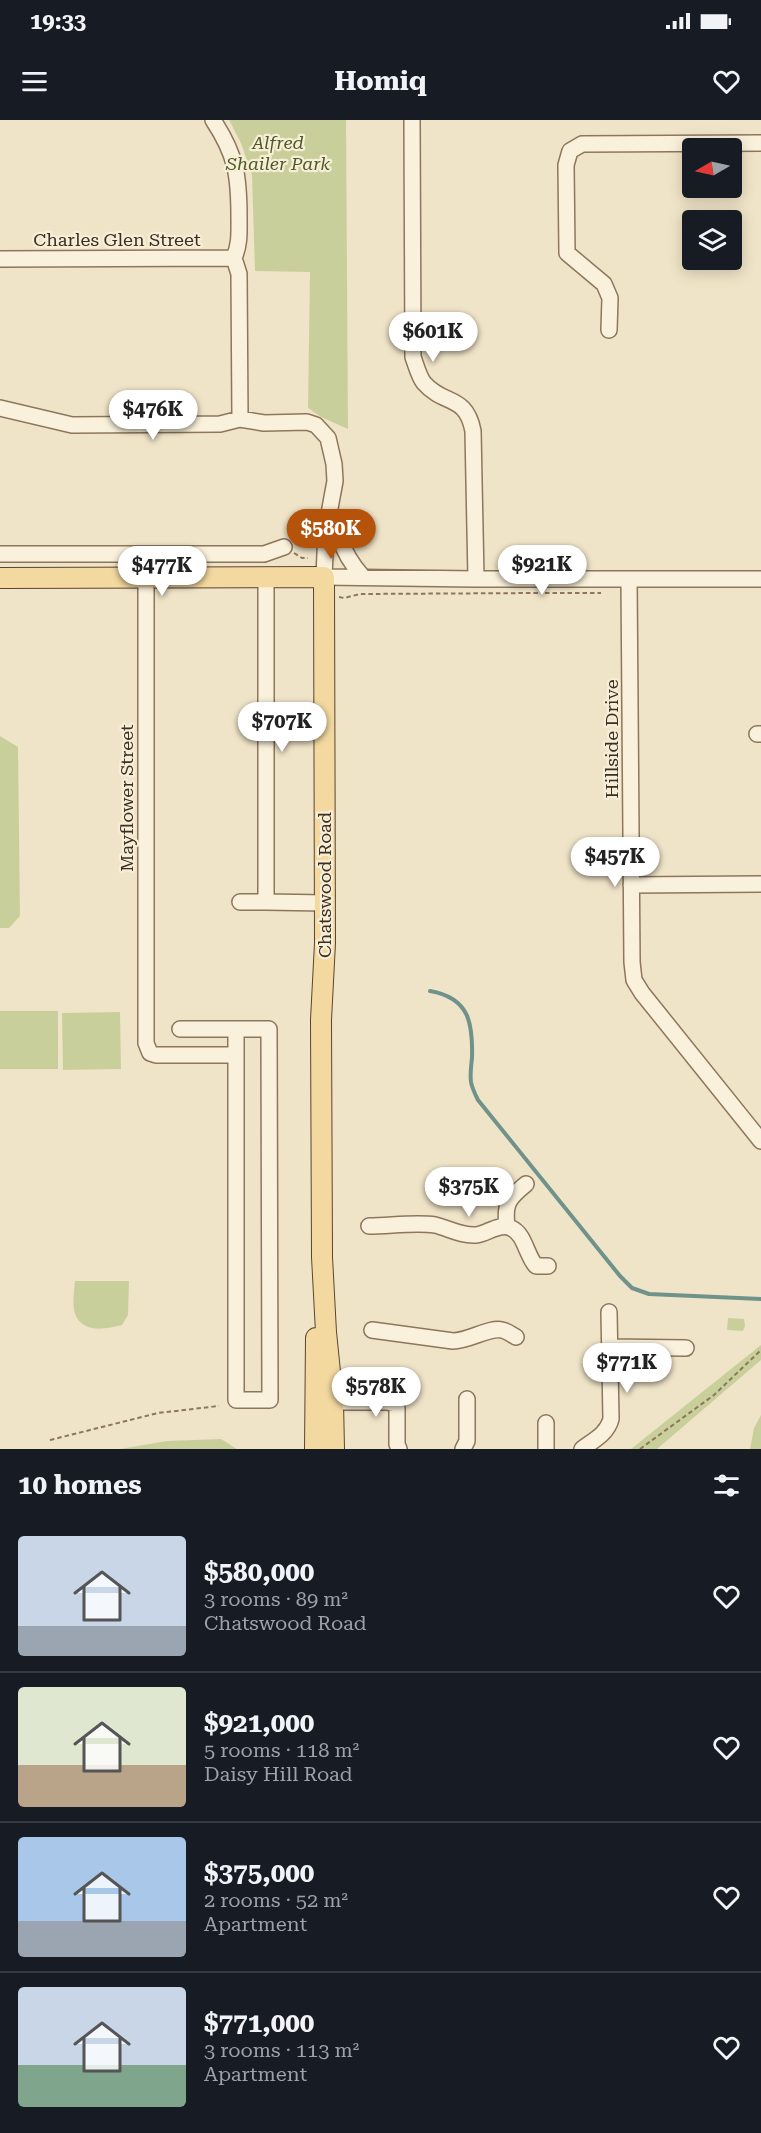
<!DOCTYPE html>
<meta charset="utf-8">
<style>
body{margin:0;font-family:"Roboto Serif",serif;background:#242831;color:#f1f3f6;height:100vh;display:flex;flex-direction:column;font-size:22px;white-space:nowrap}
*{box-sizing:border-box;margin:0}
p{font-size:20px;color:#9ea1a6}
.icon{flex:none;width:33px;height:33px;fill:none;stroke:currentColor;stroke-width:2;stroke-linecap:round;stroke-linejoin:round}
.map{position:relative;height:1329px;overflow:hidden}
.panel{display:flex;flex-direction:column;background:#171b24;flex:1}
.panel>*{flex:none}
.needle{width:39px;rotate:261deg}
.controls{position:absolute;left:682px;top:18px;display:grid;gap:12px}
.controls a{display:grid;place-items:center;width:60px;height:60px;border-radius:6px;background:#171b24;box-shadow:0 3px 15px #0003;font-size:30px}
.price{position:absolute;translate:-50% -51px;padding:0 14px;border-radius:21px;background:#fff;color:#222;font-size:20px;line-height:39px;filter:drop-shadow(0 2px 3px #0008)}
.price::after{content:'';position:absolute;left:50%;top:36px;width:18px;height:14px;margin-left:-9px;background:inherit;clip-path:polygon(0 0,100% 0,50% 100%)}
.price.selected{background:#b45309;color:#fff}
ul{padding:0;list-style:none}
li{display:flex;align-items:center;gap:18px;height:150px;padding:0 18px}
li+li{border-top:2px solid #363941}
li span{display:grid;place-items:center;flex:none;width:168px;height:120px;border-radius:6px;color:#555}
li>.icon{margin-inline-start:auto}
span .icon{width:72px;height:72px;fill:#fffc;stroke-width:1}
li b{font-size:26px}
h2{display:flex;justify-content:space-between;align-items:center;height:72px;padding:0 18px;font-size:26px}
.status{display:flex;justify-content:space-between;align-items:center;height:42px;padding:0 30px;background:#171b24;direction:ltr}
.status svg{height:16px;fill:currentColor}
header{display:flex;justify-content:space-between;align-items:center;height:78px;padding:0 18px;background:#171b24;font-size:27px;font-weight:700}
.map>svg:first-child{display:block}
.green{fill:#c9cf9b}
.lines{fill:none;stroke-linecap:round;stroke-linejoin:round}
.stream{stroke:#6f938a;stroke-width:4}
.minor-casing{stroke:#8d765c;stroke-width:18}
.major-casing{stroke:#5b4430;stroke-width:22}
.path{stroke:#8d765c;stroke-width:2;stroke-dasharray:4.5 3;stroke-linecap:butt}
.minor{stroke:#faf1dc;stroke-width:15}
.major{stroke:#f3d9a0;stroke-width:20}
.labels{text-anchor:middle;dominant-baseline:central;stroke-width:4.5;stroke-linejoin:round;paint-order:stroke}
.park-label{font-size:18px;font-style:italic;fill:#4d5a26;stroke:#f7eed8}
.street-label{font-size:18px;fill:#3d2e20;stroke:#f7eed8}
</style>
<div class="status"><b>19:33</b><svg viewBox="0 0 49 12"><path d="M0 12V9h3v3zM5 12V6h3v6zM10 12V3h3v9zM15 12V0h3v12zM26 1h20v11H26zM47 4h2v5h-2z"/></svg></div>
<header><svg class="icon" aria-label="menu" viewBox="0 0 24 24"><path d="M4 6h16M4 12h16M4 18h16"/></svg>Homiq<svg class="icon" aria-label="heart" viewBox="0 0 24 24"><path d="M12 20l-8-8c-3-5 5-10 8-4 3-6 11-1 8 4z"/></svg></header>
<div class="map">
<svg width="761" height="1329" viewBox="0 0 761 1329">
<rect width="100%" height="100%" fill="#f0e4c8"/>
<path class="green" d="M 229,0 L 346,0 L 348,309 L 321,297 L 308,288 L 310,152 L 255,151 L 252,55 L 241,23 Z
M 0,616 L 18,627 L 20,796 L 9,808 L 0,808 Z
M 0,891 L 58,891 L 58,949 L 0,949 Z
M 120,892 L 121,949 L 63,950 L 62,893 Z
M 75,1161 L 129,1161 L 128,1195 L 122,1205 C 106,1209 83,1214 75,1194 C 72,1186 74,1170 75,1161 Z
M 728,1198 L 744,1199 L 745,1206 L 743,1211 L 727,1210 Z
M 761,1225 L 761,1240 L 657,1329 L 631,1329 Z
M 761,1295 L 761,1329 L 750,1329 L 754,1308 Z
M 221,1319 L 237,1329 L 120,1329 L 167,1321 Z"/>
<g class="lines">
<path class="stream" d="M 430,871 C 470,878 473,904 472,938 C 471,946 470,955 471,962 C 472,968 475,974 478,980 L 620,1156 L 632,1168 L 649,1174 L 761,1179"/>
<defs>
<path id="minor" d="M 213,0 C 236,35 239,55 239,97 C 239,112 240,124 234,138 L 239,154 L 240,299
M 412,0 L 413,237 C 416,245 419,257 424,263 C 444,286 466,274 473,311 L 476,459
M 0,139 L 234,138
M 609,210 L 610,178 L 604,164 L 567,133 L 566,45 L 570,31 L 582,24 L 761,23
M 0,288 L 72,305 L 220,304 L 240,299 L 264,303 L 307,302 L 316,305 L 328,318 L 334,344 L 335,361 L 326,410 L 324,457 L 476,459 L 761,459
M 331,394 C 337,400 337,407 339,416 C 344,432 352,445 363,457
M 0,434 L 264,434 L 284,427
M 266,457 L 266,782 L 325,783
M 146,458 L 146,923 L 150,933 L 156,935 L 236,935
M 629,459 L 632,842 L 634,860 L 642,873 L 761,1021
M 757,614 L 761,614
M 631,765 L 761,764
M 240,782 L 266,782
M 180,909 L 269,909 L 270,1280 L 236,1280 L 236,909
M 369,1106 C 389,1106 416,1102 435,1105 C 448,1108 461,1116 476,1115 C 487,1114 500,1102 511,1108 C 525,1114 526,1135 536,1146 L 548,1146
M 507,1106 C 504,1083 509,1078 526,1064
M 372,1210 L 453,1221 C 469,1221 489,1207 502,1210 C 507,1211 512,1215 516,1217
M 609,1227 L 686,1228
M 333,1282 L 387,1282 L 394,1283 L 397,1288 L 397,1324 L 399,1329
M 463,1329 L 467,1321 L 467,1279
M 546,1329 L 546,1303
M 582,1329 C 594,1320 607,1314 611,1299 L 609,1192"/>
<path id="major" d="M 0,458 L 324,457 L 325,823 L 321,900 L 322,1137 L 326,1212 L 333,1282 L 334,1329
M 315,1329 L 316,1218"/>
</defs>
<use href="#minor" class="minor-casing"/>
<use href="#major" class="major-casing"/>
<path class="path" d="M 294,433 L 302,438 L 308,438
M 545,473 L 601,473
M 339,477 L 344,478 L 360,474 L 540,473
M 50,1320 L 158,1293 L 219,1286
M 640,1329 L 714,1275 L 761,1230"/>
<use href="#minor" class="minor"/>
<use href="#major" class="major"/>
</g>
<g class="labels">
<g class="park-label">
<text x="278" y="22">Alfred<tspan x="278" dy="21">Shailer Park</tspan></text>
</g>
<g class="street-label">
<text x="117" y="119">Charles Glen Street</text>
<text transform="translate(611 619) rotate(-90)">Hillside Drive</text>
<text transform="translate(126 678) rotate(-90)">Mayflower Street</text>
<text transform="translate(324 765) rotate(-90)">Chatswood Road</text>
</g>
</g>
</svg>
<div class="controls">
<a><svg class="needle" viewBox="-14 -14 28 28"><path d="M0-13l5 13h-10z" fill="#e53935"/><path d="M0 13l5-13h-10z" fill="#9ea1a6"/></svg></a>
<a><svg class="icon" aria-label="layers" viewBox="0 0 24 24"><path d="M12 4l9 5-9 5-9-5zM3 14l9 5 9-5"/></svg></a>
</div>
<b class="price" style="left:433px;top:243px">$601K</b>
<b class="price" style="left:153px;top:321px">$476K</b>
<b class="price selected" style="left:331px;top:440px">$580K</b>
<b class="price" style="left:542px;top:476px">$921K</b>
<b class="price" style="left:162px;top:477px">$477K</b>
<b class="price" style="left:282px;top:633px">$707K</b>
<b class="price" style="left:615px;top:768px">$457K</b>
<b class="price" style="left:469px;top:1098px">$375K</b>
<b class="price" style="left:627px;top:1274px">$771K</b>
<b class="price" style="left:376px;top:1298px">$578K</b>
</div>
<section class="panel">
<h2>10 homes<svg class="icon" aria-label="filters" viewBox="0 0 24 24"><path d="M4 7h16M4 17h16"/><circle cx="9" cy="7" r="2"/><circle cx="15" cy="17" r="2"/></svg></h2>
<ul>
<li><span style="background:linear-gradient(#c9d6e8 75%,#9aa5b1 0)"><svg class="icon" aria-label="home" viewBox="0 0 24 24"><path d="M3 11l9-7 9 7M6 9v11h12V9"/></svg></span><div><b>$580,000</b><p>3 rooms · 89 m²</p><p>Chatswood Road</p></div><svg class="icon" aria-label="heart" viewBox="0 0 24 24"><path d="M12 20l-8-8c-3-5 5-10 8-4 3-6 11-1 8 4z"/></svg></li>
<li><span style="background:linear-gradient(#dfe7d0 65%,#b9a48a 0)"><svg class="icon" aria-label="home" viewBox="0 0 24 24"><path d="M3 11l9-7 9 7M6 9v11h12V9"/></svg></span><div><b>$921,000</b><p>5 rooms · 118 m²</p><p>Daisy Hill Road</p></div><svg class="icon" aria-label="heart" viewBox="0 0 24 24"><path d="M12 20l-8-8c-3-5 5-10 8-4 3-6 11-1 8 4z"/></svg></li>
<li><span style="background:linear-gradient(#a9c7e8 70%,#9aa5b1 0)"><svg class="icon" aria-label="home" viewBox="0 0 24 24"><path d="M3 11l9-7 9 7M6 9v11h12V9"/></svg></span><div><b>$375,000</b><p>2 rooms · 52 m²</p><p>Apartment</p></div><svg class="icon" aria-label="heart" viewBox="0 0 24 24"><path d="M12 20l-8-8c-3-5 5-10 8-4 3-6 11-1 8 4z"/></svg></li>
<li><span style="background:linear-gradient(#c9d6e8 65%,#7fa58c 0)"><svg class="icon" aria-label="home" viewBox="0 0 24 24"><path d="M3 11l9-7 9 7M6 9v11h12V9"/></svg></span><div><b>$771,000</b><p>3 rooms · 113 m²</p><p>Apartment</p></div><svg class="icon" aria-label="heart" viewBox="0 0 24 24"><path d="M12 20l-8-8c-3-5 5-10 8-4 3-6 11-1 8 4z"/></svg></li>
</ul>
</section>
